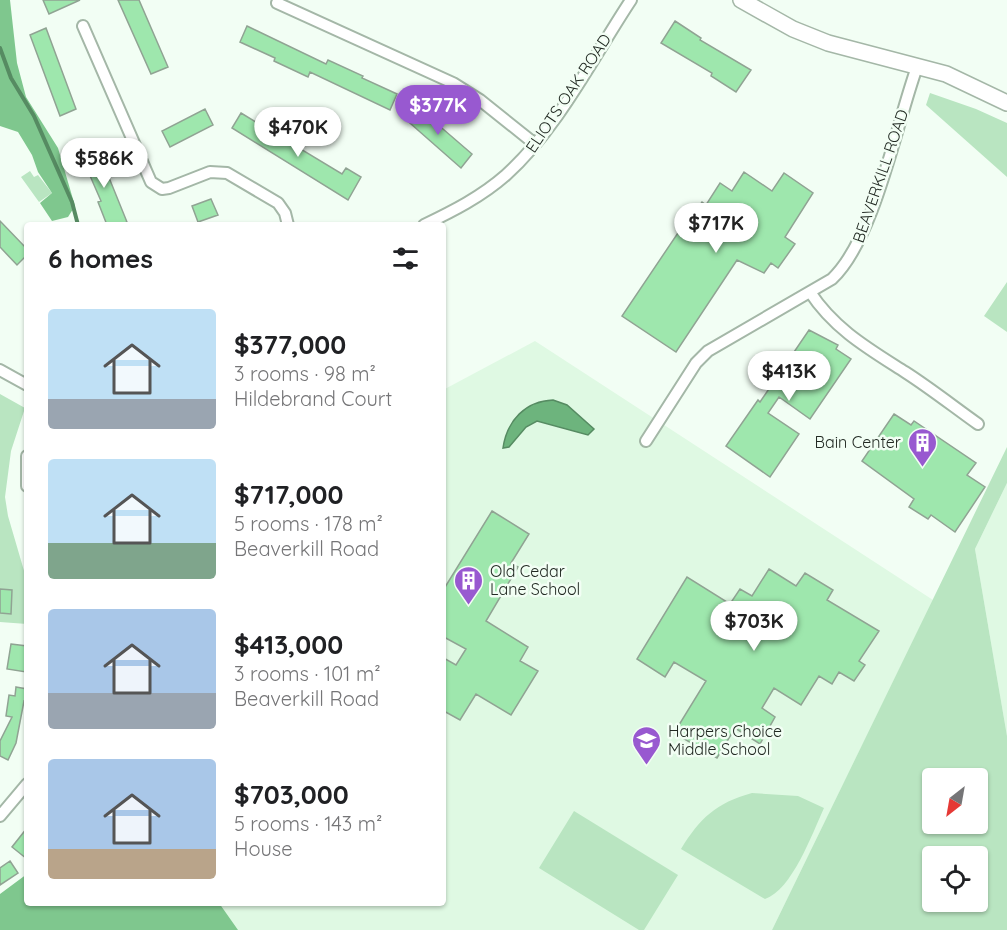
<!DOCTYPE html>
<meta charset="utf-8">
<style>
body{margin:0;font-family:Quicksand,sans-serif;background:#f6f6f6;color:#202124;height:100vh;display:flex;flex-direction:column;font-size:22px;white-space:nowrap}
*{box-sizing:border-box;margin:0}
p{font-size:20px;color:#757577}
.icon{flex:none;width:33px;height:33px;fill:none;stroke:currentColor;stroke-width:2;stroke-linecap:round;stroke-linejoin:round}
.map{position:relative;flex:1;overflow:hidden}
.details{position:absolute;left:24px;top:222px;width:422px;height:684px;display:flex;flex-direction:column;background:#fff;border-radius:6px;box-shadow:0 2px 4px #0004}
.details>*{flex:none}
.needle{width:39px;rotate:211deg}
.tools{position:absolute;left:922px;top:768px;display:grid;gap:12px}
.tools a{display:grid;place-items:center;width:66px;height:66px;border-radius:6px;background:#fff;box-shadow:0 2px 4px #0004;font-size:30px}
.price{position:absolute;translate:-50% -51px;padding:0 14px;border-radius:21px;background:#fff;color:#222;font-size:20px;line-height:39px;filter:drop-shadow(0 2px 3px #0008)}
.price::after{content:'';position:absolute;left:50%;top:36px;width:18px;height:14px;margin-left:-9px;background:inherit;clip-path:polygon(0 0,100% 0,50% 100%)}
.price.selected{background:#9859d0;color:#fff}
ul{padding:0;list-style:none}
li{display:flex;align-items:center;gap:18px;height:150px;padding:0 24px}
li span{display:grid;place-items:center;flex:none;width:168px;height:120px;border-radius:6px;color:#555}
li>.icon{margin-inline-start:auto}
span .icon{width:72px;height:72px;fill:#fffc;stroke-width:1}
li b{font-size:26px}
h2{display:flex;justify-content:space-between;align-items:center;height:72px;padding:0 24px;font-size:26px}
.map>svg:first-child{display:block}
.built{fill:#dff9e3}
.green{fill:#b9e5c1;fill-rule:evenodd}
.forest{fill:#7fc78e}
.water{fill:#6db47d;stroke:#568b62;stroke-width:1.5}
.lines{fill:none;stroke-linecap:round;stroke-linejoin:round}
.stream{stroke:#568b62;stroke-width:4}
.building{fill:#9ee7ad;stroke:#90a393;stroke-width:1.5;fill-rule:evenodd}
.minor-casing{stroke:#a4b7a7;stroke-width:14}
.secondary-casing{stroke:#a4b7a7;stroke-width:18}
.minor{stroke:#fff;stroke-width:10}
.secondary{stroke:#fff;stroke-width:15}
.labels{text-anchor:middle;dominant-baseline:central;stroke-width:5;stroke-linejoin:round;paint-order:stroke}
.street-label{font-size:16px;fill:#222a23;stroke:#f2fef4}
.poi-label{font-size:16px;fill:#222a23;stroke:#f2fef4;text-anchor:start}
</style>
<div class="map">
<svg width="1007" height="930" viewBox="0 0 1007 930">
<rect width="100%" height="100%" fill="#f2fef4"/>
<path class="built" d="M 535,341 L 933,600 L 772,930 L 182,930 L 180,903 L 442,903 L 443,390 Z
M 1007,483 L 1007,736 L 975,549 Z"/>
<path class="green" d="M 930,93 L 976,109 L 1007,123 L 1007,177 L 926,105 Z
M 30,171 L 34,177 L 38,175 L 52,193 L 39,202 L 21,177 Z
M 1007,282 L 1007,332 L 984,316 Z
M 0,394 L 25,408 L 11,451 L 5,497 L 8,516 L 27,581 L 27,624 L 0,622 Z
M 1007,447 L 1007,483 L 975,549 L 1007,736 L 1007,930 L 772,930 ZM 933,778 L 978,778 L 978,824 L 933,824 ZM 933,856 L 978,856 L 978,902 L 933,902 Z
M 752,793 L 798,796 L 824,808 C 812,834 792,890 765,899 L 681,849 C 700,818 716,803 752,793 Z
M 574,811 L 678,875 L 644,930 L 639,930 L 539,868 Z"/>
<path class="forest" d="M 0,0 L 10,0 L 17,63 L 26,97 L 58,148 L 75,206 L 68,217 L 52,221 L 40,203 L 52,193 L 38,172 L 32,155 L 18,132 L 0,126 Z
M 27,874 L 27,903 L 219,903 L 238,930 L 0,930 L 0,894 Z"/>
<path class="water" d="M 553,400 L 567,405 L 594,429 L 588,435 L 537,421 L 526,427 L 509,447 L 503,448 C 507,420 526,401 553,400 Z"/>
<g class="lines">
<path class="stream" d="M 0,48 L 11,78 L 34,116 L 72,202 L 78,225"/>
</g>
<path class="building" d="M 43,0 L 80,0 L 49,14 Z
M 118,0 L 139,0 L 168,67 L 151,74 Z
M 675,21 L 701,38 L 700,40 L 751,70 L 736,92 L 711,76 L 712,73 L 661,43 Z
M 247,26 L 326,64 L 328,60 L 363,76 L 362,78 L 397,94 L 390,110 L 310,72 L 308,77 L 274,61 L 275,58 L 240,42 Z
M 46,28 L 76,109 L 60,116 L 30,35 Z
M 414,104 L 472,154 L 461,168 L 403,117 Z
M 205,109 L 213,125 L 170,147 L 162,131 Z
M 241,113 L 342,174 L 346,168 L 361,177 L 348,200 L 232,128 Z
M 97,148 L 127,222 L 120,225 L 107,225 L 98,202 L 101,201 L 81,155 Z
M 744,172 L 772,191 L 784,173 L 813,193 L 785,237 L 795,244 L 778,268 L 771,263 L 764,273 L 737,260 L 676,352 L 622,316 L 684,224 L 686,225 L 702,202 L 706,205 L 720,183 L 732,191 Z
M 211,199 L 218,215 L 198,222 L 192,206 Z
M 0,221 L 27,249 L 27,255 L 17,265 L 0,247 Z
M 809,330 L 838,345 L 836,349 L 851,359 L 810,419 L 779,397 L 768,413 L 799,434 L 770,477 L 726,446 L 758,400 L 760,402 ZM 806,361 L 822,372 L 812,387 L 796,376 Z
M 894,414 L 911,425 L 914,421 L 976,463 L 967,475 L 985,487 L 955,532 L 931,515 L 928,519 L 909,507 L 914,499 L 862,461 Z
M 492,511 L 529,534 L 511,563 L 518,567 L 486,621 L 528,647 L 520,661 L 538,671 L 511,715 L 476,694 L 460,720 L 442,710 L 442,657 L 456,665 L 466,649 L 442,636 L 442,592 Z
M 769,569 L 796,586 L 805,573 L 833,590 L 827,600 L 879,631 L 859,661 L 865,665 L 854,681 L 839,672 L 832,684 L 819,676 L 801,705 L 774,688 L 762,708 L 775,717 L 760,744 L 735,728 L 717,758 L 674,733 L 706,681 L 674,662 L 665,677 L 637,659 L 687,577 L 730,604 L 740,589 L 752,596 Z
M 0,589 L 12,590 L 11,614 L 0,613 Z
M 11,644 L 27,646 L 26,672 L 7,669 Z
M 16,687 L 27,689 L 27,702 L 24,701 L 16,743 L 8,760 L 0,756 L 0,741 L 12,717 L 6,716 L 9,695 L 15,696 Z
M 27,828 L 27,859 L 12,847 Z
M 10,861 L 18,873 L 0,885 L 0,868 Z"/>
<g class="lines">
<defs>
<path id="minor" d="M 277,3 L 453,83 L 480,100 L 535,144
M 83,26 L 151,182 L 162,189 L 169,188 L 210,172 L 227,173 L 278,203 L 285,213 L 288,225
M 424,225 C 453,211 481,197 506,175 C 558,128 592,59 631,0
M 810,292 C 834,329 869,349 905,372 C 930,388 954,407 978,424
M 0,370 L 27,385
M 646,441 L 696,363 L 708,351 L 832,279 C 875,238 896,125 917,67
M 27,456 L 27,486
M 0,816 L 27,784"/>
<path id="secondary" d="M 741,0 L 793,29 L 828,43 L 946,74 L 1007,103"/>
</defs>
<use href="#minor" class="minor-casing"/>
<use href="#secondary" class="secondary-casing"/>
<use href="#minor" class="minor"/>
<use href="#secondary" class="secondary"/>
</g>
<defs>
<symbol id="building-pin" viewBox="-11 -11 22 30"><path d="M0 17L-7.5 6A9.5 9.5 0 1 1 7.5 6Z" fill="#9859d0" stroke="#f2fef4"/><path d="M-4-6H4V6H1V3H-1V6H-4ZM-2.5-4.3h1.7v1.8h-1.7ZM.8-4.3h1.7v1.8H.8ZM-2.5-1h1.7V.8h-1.7ZM.8-1h1.7V.8H.8Z" fill="#fff"/></symbol>
<symbol id="school-pin" viewBox="-11 -11 22 30"><path d="M0 17L-7.5 6A9.5 9.5 0 1 1 7.5 6Z" fill="#9859d0" stroke="#f2fef4"/><path d="M0-5L7-2L0 1L-7-2ZM-4 1L0 2.5L4 1V4Q0 6-4 4Z" fill="#fff"/></symbol>
</defs>
<g fill-rule="evenodd">
<use href="#building-pin" x="906" y="426" width="33" height="45"/>
<use href="#building-pin" x="452" y="564" width="33" height="45"/>
<use href="#school-pin" x="630" y="724" width="33" height="45"/>
</g>
<g class="labels">
<g class="street-label">
<text transform="translate(568 93) rotate(-56)">ELIOTS OAK ROAD</text>
<text transform="translate(880 176) rotate(-71)">BEAVERKILL ROAD</text>
</g>
<g class="poi-label">
<text x="901" y="442" text-anchor="end">Bain Center</text>
<text x="490" y="571">Old Cedar<tspan x="490" dy="18">Lane School</tspan></text>
<text x="668" y="731">Harpers Choice<tspan x="668" dy="18">Middle School</tspan></text>
</g>
</g>
</svg>
<div class="tools">
<a><svg class="needle" viewBox="-14 -14 28 28"><path d="M0-13l5 13h-10z" fill="#e53935"/><path d="M0 13l5-13h-10z" fill="#757577"/></svg></a>
<a><svg class="icon" aria-label="locate" viewBox="0 0 24 24"><circle cx="12" cy="12" r="6"/><path d="M12 2v4M12 18v4M2 12h4M18 12h4"/></svg></a>
</div>
<b class="price selected" style="left:438px;top:136px">$377K</b>
<b class="price" style="left:298px;top:158px">$470K</b>
<b class="price" style="left:104px;top:189px">$586K</b>
<b class="price" style="left:716px;top:254px">$717K</b>
<b class="price" style="left:789px;top:402px">$413K</b>
<b class="price" style="left:754px;top:652px">$703K</b>
<section class="details">
<h2>6 homes<svg class="icon" aria-label="filters" viewBox="0 0 24 24"><path d="M4 7h16M4 17h16"/><circle cx="9" cy="7" r="2"/><circle cx="15" cy="17" r="2"/></svg></h2>
<ul>
<li><span style="background:linear-gradient(#bfe0f5 75%,#9aa5b1 0)"><svg class="icon" aria-label="home" viewBox="0 0 24 24"><path d="M3 11l9-7 9 7M6 9v11h12V9"/></svg></span><div><b>$377,000</b><p>3 rooms · 98 m²</p><p>Hildebrand Court</p></div></li>
<li><span style="background:linear-gradient(#bfe0f5 70%,#7fa58c 0)"><svg class="icon" aria-label="home" viewBox="0 0 24 24"><path d="M3 11l9-7 9 7M6 9v11h12V9"/></svg></span><div><b>$717,000</b><p>5 rooms · 178 m²</p><p>Beaverkill Road</p></div></li>
<li><span style="background:linear-gradient(#a9c7e8 70%,#9aa5b1 0)"><svg class="icon" aria-label="home" viewBox="0 0 24 24"><path d="M3 11l9-7 9 7M6 9v11h12V9"/></svg></span><div><b>$413,000</b><p>3 rooms · 101 m²</p><p>Beaverkill Road</p></div></li>
<li><span style="background:linear-gradient(#a9c7e8 75%,#b9a48a 0)"><svg class="icon" aria-label="home" viewBox="0 0 24 24"><path d="M3 11l9-7 9 7M6 9v11h12V9"/></svg></span><div><b>$703,000</b><p>5 rooms · 143 m²</p><p>House</p></div></li>
</ul>
</section>
</div>
